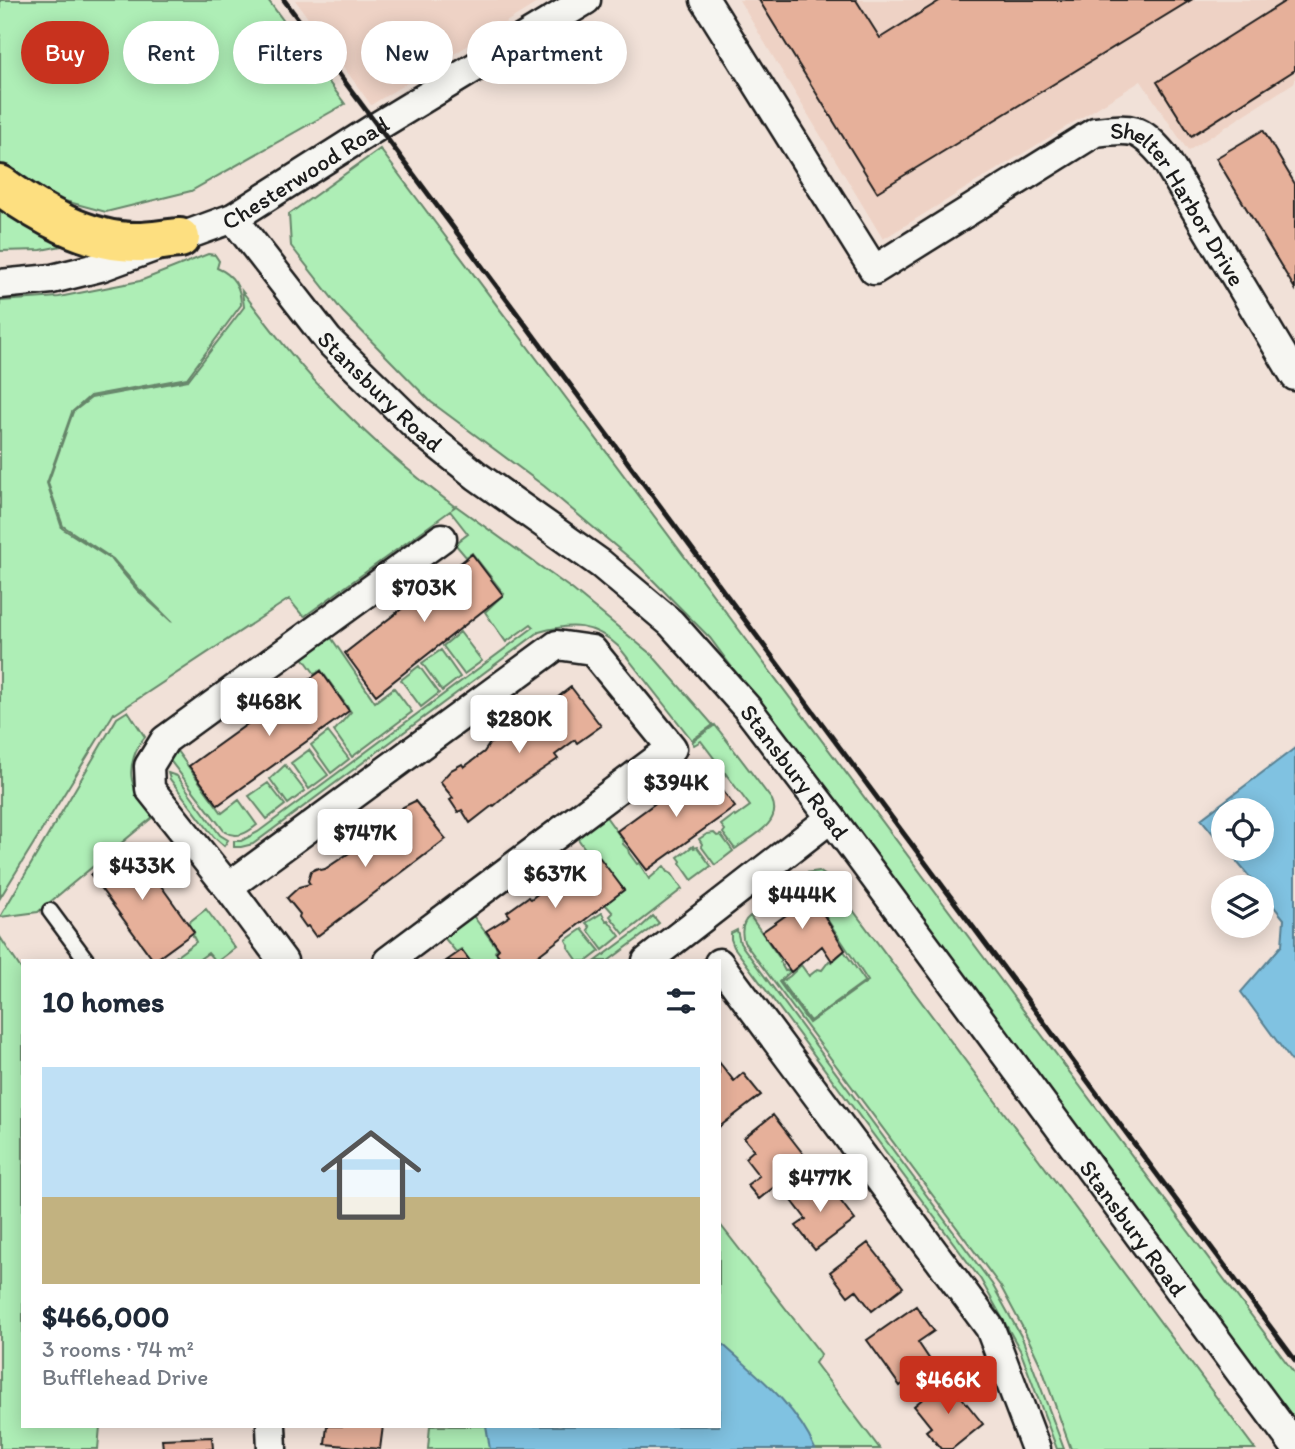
<!DOCTYPE html>
<meta charset="utf-8">
<style>
body{margin:0;font-family:Itim,sans-serif;background:#f2f2f3;color:#1f2937;height:100vh;display:flex;flex-direction:column;font-size:26px;white-space:nowrap}
*{box-sizing:border-box;margin:0}
p{font-size:23px;color:#747a83}
.icon{flex:none;width:38px;height:38px;fill:none;stroke:currentColor;stroke-width:2;stroke-linecap:round;stroke-linejoin:round}
.map{position:relative;flex:1;overflow:hidden}
.details{position:absolute;left:21px;top:959px;width:700px;height:469px;display:flex;flex-direction:column;background:#fff;border-radius:0px;box-shadow:0 4px 18px #0003}
.details>*{flex:none}
.hud{position:absolute;left:21px;top:21px;width:700px;height:63px;display:flex;gap:14px}
.buttons{position:absolute;left:1211px;top:798px;display:grid;gap:14px}
.buttons a{display:grid;place-items:center;width:63px;height:63px;border-radius:50%;background:#fff;box-shadow:0 4px 18px #0003;font-size:35px}
.price{position:absolute;translate:-50% -60px;padding:0 16px;border-radius:7px;background:#fff;color:#222;font-size:23px;line-height:46px;filter:drop-shadow(0 2px 4px #0008)}
.price::after{content:'';position:absolute;left:50%;top:42px;width:21px;height:16px;margin-left:-10px;background:inherit;clip-path:polygon(0 0,100% 0,50% 100%)}
.price.active{background:#c8321e;color:#fff}
ul{padding:0;list-style:none}
li{display:grid;align-content:center;gap:14px;height:371px;padding:0 21px}
li span{display:grid;place-items:center;height:217px;border-radius:0px;color:#555}
li>.icon{margin-inline-start:auto}
span .icon{width:126px;height:126px;fill:#fffc;stroke-width:1}
li b{font-size:30px}
h2{display:flex;justify-content:space-between;align-items:center;height:84px;padding:0 21px;font-size:30px}
.pill{padding:0 24px;border-radius:32px;background:#fff;box-shadow:0 4px 18px #0003;font-size:24px;line-height:63px}
.pill.active{background:#c8321e;color:#fff}
.map>svg:first-child{display:block}
.built{fill:#eed2c5}
.green{fill:#aeeeb6;stroke:#658569;stroke-width:2}
.water{fill:#80c2e1;stroke:#588092;stroke-width:2}
.building{fill:#e6b09a;stroke:#1c1c1c;stroke-width:2}
.lines{fill:none;stroke-linecap:round;stroke-linejoin:round}
.lane-casing{stroke:#1c1c1c;stroke-width:19}
.street-casing{stroke:#1c1c1c;stroke-width:33}
.primary-casing{stroke:#1c1c1c;stroke-width:44}
.lane{stroke:#f6f6f2;stroke-width:14}
.street{stroke:#f6f6f2;stroke-width:28}
.primary{stroke:#fddf80;stroke-width:38}
.rail{stroke:#1c1c1c;stroke-width:5}
.labels{text-anchor:middle;dominant-baseline:central;stroke-width:5;stroke-linejoin:round;paint-order:stroke}
.street-label{font-size:24px;fill:#1c1c1c;stroke:#f6f6f2}
</style>
<div class="map">
<svg width="1295" height="1449" viewBox="0 0 1295 1449">
<rect width="100%" height="100%" fill="#f1e1d8"/>
<filter id="ink" filterUnits="userSpaceOnUse"><feTurbulence type="fractalNoise" baseFrequency=".0143" numOctaves="2"/><feDisplacementMap in="SourceGraphic" scale="14" xChannelSelector="R" yChannelSelector="G"/><feConvolveMatrix kernelMatrix="1 2 1 2 8 2 1 2 1" color-interpolation-filters="sRGB"/></filter>
<g filter="url(#ink)">
<path class="built" d="M 295,0 L 542,0 L 371,105 Z
M 739,0 L 1295,0 L 1295,82 L 1188,151 L 1141,81 L 883,239 Z"/>
<path class="green" d="M 0,0 L 268,0 L 345,104 L 191,191 L 106,212 L 24,190 L 0,164 Z
M 380,149 L 1295,1374 L 1295,1424 L 710,638 L 638,565 L 544,486 L 431,402 L 343,312 L 291,246 L 289,214 Z
M 0,205 L 82,242 L 41,250 L 0,251 Z
M 208,254 L 215,255 L 219,261 L 217,268 C 234,275 241,288 241,305 L 187,378 L 90,396 L 72,412 L 47,483 L 62,528 L 112,560 L 137,590 L 172,622 L 139,589 L 113,559 L 63,526 L 48,483 L 73,412 L 91,398 L 188,380 L 244,307 L 242,291 C 272,330 301,369 336,403 C 372,441 412,474 454,506 L 453,508 L 456,506 L 573,590 L 652,655 L 713,725 L 692,740 L 619,647 C 594,623 571,623 539,632 L 253,844 L 241,847 L 234,847 L 234,841 L 241,841 L 258,832 L 534,627 L 531,624 L 506,642 L 485,612 L 504,594 L 472,553 L 466,557 L 455,544 L 468,534 L 450,511 L 305,616 L 302,615 L 289,599 L 115,714 L 114,713 L 0,898 L 0,301 L 59,297 L 140,281 Z
M 460,632 L 482,661 L 464,674 L 443,646 Z
M 330,636 L 375,702 L 394,688 L 412,712 L 352,757 L 334,731 L 351,712 L 321,670 L 315,674 L 302,656 Z
M 441,650 L 460,677 L 442,691 L 422,663 Z
M 419,666 L 439,693 L 421,707 L 401,680 Z
M 128,711 L 145,737 C 136,747 129,765 132,780 C 135,793 146,805 154,816 L 38,912 L 0,917 L 117,718 Z
M 715,725 L 772,800 C 783,823 751,837 735,849 L 723,833 L 725,830 L 721,825 L 734,815 L 735,817 L 750,806 L 701,741 L 694,745 L 692,742 Z
M 328,732 L 349,759 L 331,773 L 311,745 Z
M 309,750 L 328,775 L 309,789 L 291,763 Z
M 177,751 L 222,813 L 239,800 L 257,825 C 247,833 237,839 225,832 L 169,759 Z
M 285,765 L 305,791 L 288,804 L 270,779 Z
M 168,773 L 177,776 L 220,835 L 228,840 L 224,846 L 214,837 L 170,779 Z
M 268,783 L 285,805 L 267,819 L 249,796 Z
M 604,814 L 622,839 L 623,844 L 628,849 L 629,853 L 637,864 L 639,863 L 649,879 L 664,866 L 668,872 L 672,874 L 682,889 L 624,934 L 610,916 L 613,913 L 605,904 L 593,851 L 588,853 L 576,836 Z
M 714,833 L 717,836 L 721,835 L 733,851 L 715,865 L 701,846 L 702,844 L 699,839 L 707,834 Z
M 693,846 L 694,848 L 697,847 L 711,866 L 692,880 L 680,863 L 681,861 L 678,857 Z
M 819,871 L 829,878 L 1255,1449 L 1071,1449 L 1041,1366 L 1023,1328 L 1001,1287 L 744,942 C 741,932 741,923 750,916 L 781,960 L 780,962 L 785,971 L 789,970 L 790,972 L 779,982 L 809,1023 L 868,981 L 819,907 L 802,888 L 799,886 L 792,890 L 790,886 L 806,873 Z
M 206,909 L 235,948 L 218,961 L 215,961 L 208,953 L 197,961 L 170,961 L 196,942 L 193,936 L 194,933 L 188,923 Z
M 471,913 L 497,948 L 495,952 L 502,961 L 470,961 L 461,949 L 456,952 L 442,935 Z
M 602,913 L 606,921 L 608,920 L 620,936 L 603,950 L 588,930 L 590,927 L 586,923 Z
M 653,916 L 659,923 L 608,961 L 596,961 L 639,929 Z
M 582,929 L 600,951 L 587,961 L 578,961 L 568,947 L 569,946 L 566,940 Z
M 737,930 L 740,943 L 992,1284 L 1022,1338 L 1064,1449 L 1057,1449 L 1020,1350 L 981,1280 L 734,947 L 731,939 L 731,933 Z
M 0,937 L 23,972 L 23,1426 L 100,1426 L 98,1449 L 0,1449 Z
M 844,951 L 865,981 L 810,1021 L 781,982 L 790,976 L 801,965 L 809,976 L 818,969 L 822,970 L 829,961 L 832,962 Z
M 719,1223 L 821,1354 L 815,1363 L 880,1449 L 428,1449 L 430,1426 L 719,1426 Z"/>
<path class="water" d="M 1295,748 L 1295,1066 L 1241,992 L 1282,945 L 1284,919 L 1262,892 L 1262,887 L 1258,887 L 1226,849 L 1262,849 L 1262,810 L 1223,810 L 1223,846 L 1201,819 Z
M 719,1341 C 754,1373 796,1404 815,1449 L 490,1449 L 486,1426 L 719,1426 Z"/>
<path class="building" d="M 759,0 L 856,0 L 880,38 L 941,0 L 1191,0 L 877,192 Z
M 1287,0 L 1295,0 L 1295,70 L 1191,136 L 1157,82 Z
M 1263,130 L 1295,184 L 1295,289 L 1216,158 Z
M 472,554 L 503,595 L 376,695 L 345,653 Z
M 321,671 L 349,711 L 218,805 L 189,766 Z
M 571,687 L 601,726 L 577,743 L 575,740 L 555,755 L 558,759 L 515,788 L 494,806 L 493,805 L 470,823 L 462,810 L 458,812 L 450,800 L 453,798 L 440,782 L 451,770 L 462,764 L 464,767 L 484,752 L 490,743 L 497,741 L 505,734 L 507,736 L 528,720 L 525,717 L 532,710 L 537,708 L 538,710 L 549,704 Z
M 705,767 L 735,807 L 647,870 L 617,831 Z
M 415,801 L 446,839 L 316,937 L 308,926 L 306,927 L 299,917 L 300,914 L 287,898 L 299,887 L 310,884 L 308,881 L 311,871 L 318,868 L 321,870 L 325,869 L 352,851 L 358,841 L 375,833 L 396,820 L 395,817 L 403,807 Z
M 131,844 L 194,932 L 154,961 L 91,875 L 109,856 Z
M 594,850 L 624,890 L 531,961 L 503,961 L 496,952 L 499,949 L 486,931 L 510,916 L 507,912 L 528,897 L 531,899 L 550,884 L 549,880 L 571,865 L 572,868 Z
M 798,887 L 819,907 L 845,950 L 832,961 L 822,946 L 791,972 L 762,932 L 786,915 L 775,903 Z
M 462,950 L 470,961 L 446,961 L 449,959 Z
M 719,1062 L 734,1081 L 743,1073 L 761,1095 L 719,1127 Z
M 773,1115 L 808,1160 L 759,1199 L 747,1185 L 759,1176 L 745,1158 L 754,1150 L 744,1138 Z
M 815,1178 L 831,1199 L 836,1195 L 855,1220 L 815,1250 L 796,1226 L 806,1219 L 790,1198 Z
M 868,1243 L 903,1287 L 872,1311 L 856,1290 L 848,1296 L 830,1272 Z
M 916,1306 L 934,1331 L 918,1342 L 932,1363 L 900,1386 L 867,1340 Z
M 947,1379 L 983,1424 L 952,1449 L 941,1449 L 926,1431 L 931,1427 L 914,1406 Z
M 327,1426 L 383,1426 L 380,1449 L 325,1444 Z
M 212,1437 L 213,1449 L 163,1449 L 162,1439 Z"/>
<g class="lines">
<defs>
<path id="lane" d="M 50,911 L 87,961"/>
<g id="street">
<path id="s1" d="M 705,0 L 874,270 L 1095,132 C 1131,128 1138,126 1163,155 L 1295,376"/>
<path id="s2" d="M 233,218 L 328,340 L 422,432 L 477,476 L 601,564 L 671,623 L 747,708 L 831,818 L 1295,1446"/>
<path id="s3" d="M 0,284 L 52,279 L 100,267 L 233,218 L 378,126 L 586,0"/>
<path d="M 228,887 L 557,645 L 592,650 L 672,748 L 388,961"/>
<path d="M 283,961 L 228,887 L 150,789 L 149,766 L 165,740 L 442,538"/>
<path d="M 647,961 L 831,818"/>
<path d="M 719,963 L 990,1328 L 1036,1449"/>
<path d="M 271,1426 L 272,1449"/>
</g>
<path id="primary" d="M 0,185 C 40,214 87,242 137,242 C 151,242 166,239 180,238"/>
</defs>
<use href="#lane" class="lane-casing"/>
<use href="#street" class="street-casing"/>
<use href="#primary" class="primary-casing"/>
<use href="#lane" class="lane"/>
<use href="#street" class="street"/>
<use href="#primary" class="primary"/>
<path class="rail" d="M 284,0 L 1295,1360"/>
</g>
</g>
<g class="labels">
<g class="street-label">
<text stroke="none"><textPath href="#s3" startOffset="329">Chesterwood Road</textPath></text>
<text stroke="none"><textPath href="#s1" startOffset="700">Shelter Harbor Drive</textPath></text>
<text stroke="none"><textPath href="#s2" startOffset="228">Stansbury Road</textPath></text>
<text stroke="none"><textPath href="#s2" startOffset="794">Stansbury Road</textPath></text>
<text stroke="none"><textPath href="#s2" startOffset="1362">Stansbury Road</textPath></text>
</g>
</g>
</svg>
<div class="buttons">
<a><svg class="icon" aria-label="locate" viewBox="0 0 24 24"><circle cx="12" cy="12" r="6"/><path d="M12 2v4M12 18v4M2 12h4M18 12h4"/></svg></a>
<a><svg class="icon" aria-label="layers" viewBox="0 0 24 24"><path d="M12 4l9 5-9 5-9-5zM3 14l9 5 9-5"/></svg></a>
</div>
<b class="price" style="left:424px;top:624px">$703K</b>
<b class="price" style="left:269px;top:738px">$468K</b>
<b class="price" style="left:519px;top:755px">$280K</b>
<b class="price" style="left:676px;top:819px">$394K</b>
<b class="price" style="left:365px;top:869px">$747K</b>
<b class="price" style="left:142px;top:902px">$433K</b>
<b class="price" style="left:555px;top:910px">$637K</b>
<b class="price" style="left:802px;top:931px">$444K</b>
<b class="price" style="left:820px;top:1214px">$477K</b>
<b class="price active" style="left:948px;top:1416px">$466K</b>
<div class="hud">
<a class="pill active">Buy</a>
<a class="pill">Rent</a>
<a class="pill">Filters</a>
<a class="pill">New</a>
<a class="pill">Apartment</a>
</div>
<section class="details">
<h2>10 homes<svg class="icon" aria-label="filters" viewBox="0 0 24 24"><path d="M4 7h16M4 17h16"/><circle cx="9" cy="7" r="2"/><circle cx="15" cy="17" r="2"/></svg></h2>
<ul>
<li><span style="background:linear-gradient(#bfe0f5 60%,#c2b280 0)"><svg class="icon" aria-label="home" viewBox="0 0 24 24"><path d="M3 11l9-7 9 7M6 9v11h12V9"/></svg></span><div><b>$466,000</b><p>3 rooms · 74 m²</p><p>Bufflehead Drive</p></div></li>
</ul>
</section>
</div>
